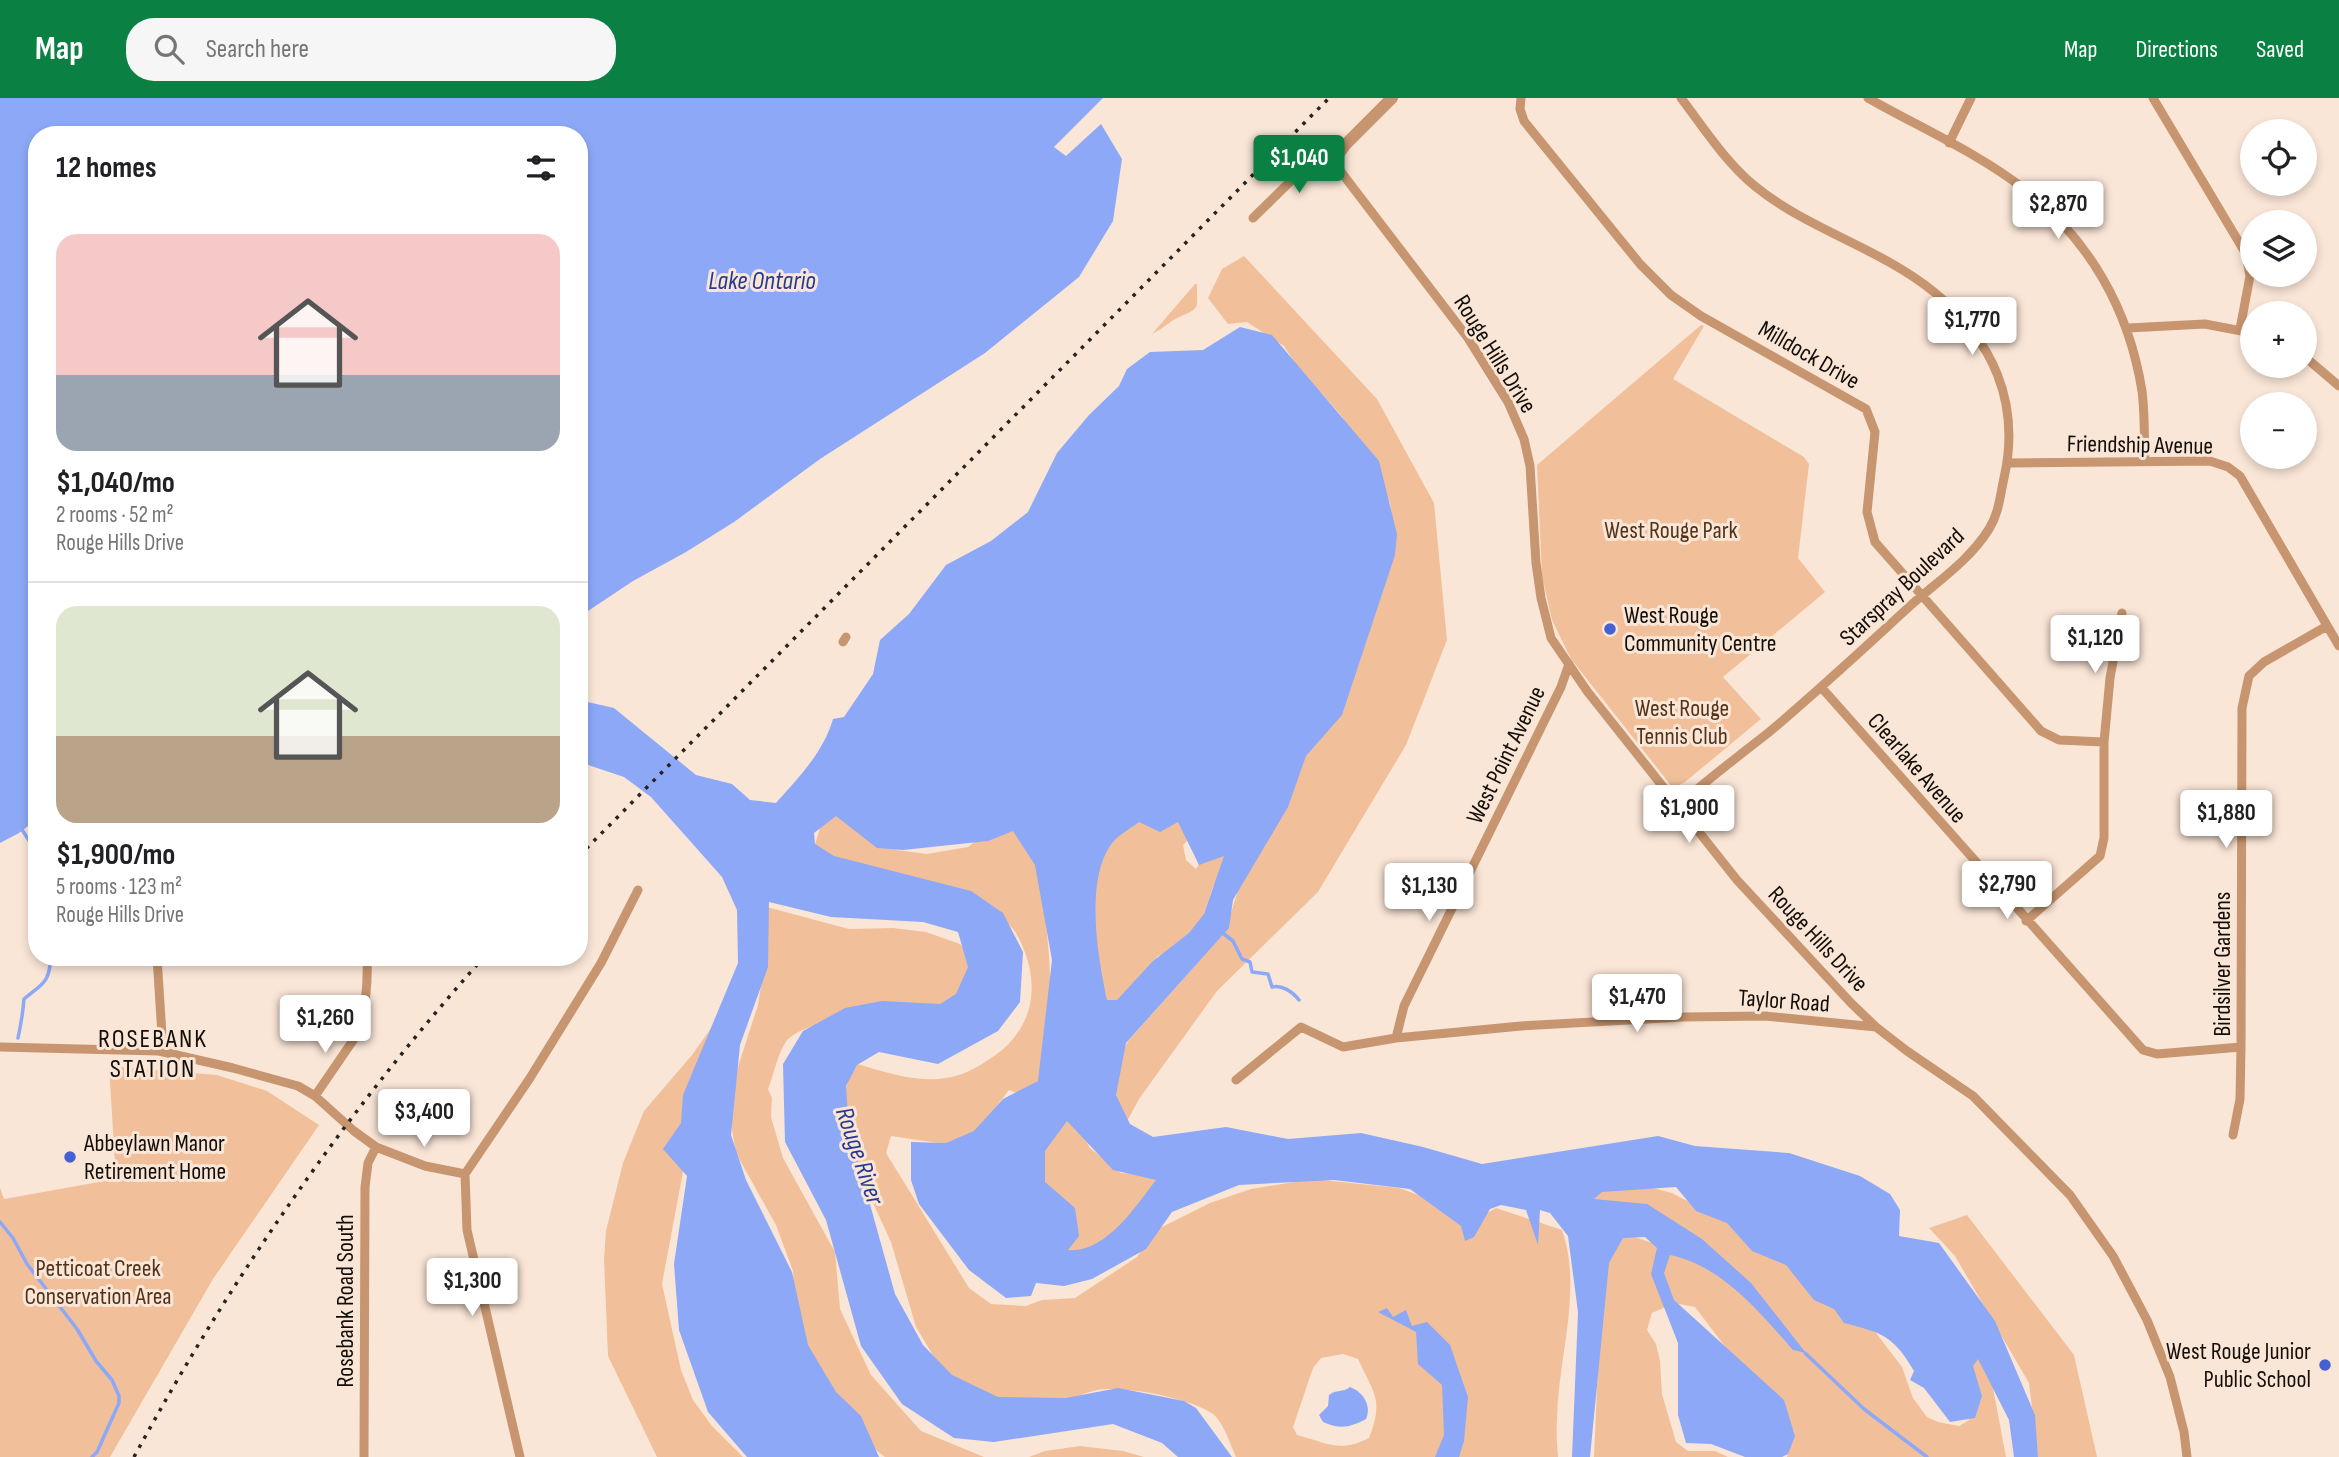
<!DOCTYPE html>
<meta charset="utf-8">
<style>
body{margin:0;font-family:"Sofia Sans Condensed",sans-serif;background:#f6f6f6;color:#202124;height:100vh;display:flex;flex-direction:column;font-size:26px;white-space:nowrap}
*{box-sizing:border-box;margin:0}
p{font-size:23px;color:#757577}
.icon{flex:none;width:38px;height:38px;fill:none;stroke:currentColor;stroke-width:2;stroke-linecap:round;stroke-linejoin:round}
.map{position:relative;flex:1;overflow:hidden}
.side{position:absolute;left:28px;top:28px;width:560px;height:840px;display:flex;flex-direction:column;background:#fff;border-radius:28px;box-shadow:0 4px 10px #0003}
.side>*{flex:none}
.fabs{position:absolute;left:2240px;top:21px;display:grid;gap:14px}
.fabs a{display:grid;place-items:center;width:77px;height:77px;border-radius:50%;background:#fff;box-shadow:0 4px 10px #0003;font-size:35px}
.price{position:absolute;translate:-50% -60px;padding:0 16px;border-radius:7px;background:#fff;color:#222;font-size:23px;line-height:46px;filter:drop-shadow(0 2px 4px #0008)}
.price::after{content:'';position:absolute;left:50%;top:42px;width:21px;height:16px;margin-left:-10px;background:inherit;clip-path:polygon(0 0,100% 0,50% 100%)}
.price.on{background:#0b8043;color:#fff}
ul{padding:0;list-style:none}
li{display:grid;align-content:center;gap:14px;height:371px;padding:0 28px}
li+li{border-top:2px solid #e0e0e0}
li span{display:grid;place-items:center;height:217px;border-radius:21px;color:#555}
li>.icon{margin-inline-start:auto}
span .icon{width:126px;height:126px;fill:#fffc;stroke-width:1}
li b{font-size:30px}
h2{display:flex;justify-content:space-between;align-items:center;height:84px;padding:0 28px;font-size:30px}
header{display:flex;align-items:center;gap:42px;box-sizing:border-box;height:98px;padding:0 35px;background:#0b8043;color:#fff}
header strong{font-size:33px}
nav{display:flex;gap:38px;margin-inline-start:auto;font-size:24px}
.search{width:490px;height:63px;background:#f6f6f6;display:flex;align-items:center;gap:18px;box-sizing:border-box;padding:0 24px;border-radius:28px;color:#757577;font-size:26px}
.map>svg:first-child{display:block}
.green{fill:#f1c09a;fill-rule:evenodd}
.water{fill:#8da8f6;fill-rule:evenodd}
.lines{fill:none;stroke-linecap:round;stroke-linejoin:round}
.stream{stroke:#8da8f6;stroke-width:3.5}
.minor{stroke:#c7956f;stroke-width:9}
.tertiary{stroke:#c7956f;stroke-width:12}
.rail{stroke:#2a231d;stroke-width:3.5;stroke-dasharray:3.5 7;stroke-linecap:butt}
.poi-dot{fill:#4460d3;stroke:#fae6d7;stroke-width:2.5}
.labels{text-anchor:middle;dominant-baseline:central;stroke-width:6;stroke-linejoin:round;paint-order:stroke}
.street-label{font-size:24px;fill:#130d08;stroke:#fae6d7}
.park-label{font-size:24px;fill:#52331a;stroke:#fae6d7}
.poi-label{font-size:24px;fill:#130d08;stroke:#fae6d7;text-anchor:start}
.water-label{font-size:26px;font-style:italic;fill:#273a93;stroke:#fae6d7}
.neighbourhood-label{font-size:26px;letter-spacing:2px;fill:#130d08;stroke:#fae6d7}
</style>
<header>
<strong>Map</strong>
<div class="search"><svg class="icon" aria-label="search" viewBox="0 0 24 24"><circle cx="10" cy="10" r="6"/><path d="M15 15l6 6"/></svg>Search here</div>
<nav><a>Map</a><a>Directions</a><a>Saved</a></nav>
</header>
<div class="map">
<svg width="2339" height="1359" viewBox="0 0 2339 1359">
<rect width="100%" height="100%" fill="#fae6d7"/>
<path class="green" d="M 1244,158 L 1377,301 L 1434,405 L 1447,542 L 1406,647 L 1318,794 L 1217,893 L 1139,1001 L 1125,1027 L 1107,1000 L 1111,970 L 1129,942 L 1225,834 L 1241,783 L 1394,435 L 1390,405 L 1373,366 L 1340,316 L 1297,268 L 1284,248 L 1247,224 L 1228,226 L 1208,200 L 1222,171 Z
M 1195,186 L 1197,186 C 1197,213 1201,209 1177,220 C 1168,225 1161,232 1152,236 Z
M 1701,227 L 1704,228 L 1673,281 L 1804,359 L 1809,366 L 1798,460 L 1825,494 L 1723,579 L 1761,621 L 1685,684 L 1673,690 L 1571,561 L 1552,522 L 1542,478 L 1537,367 Z
M 1263,650 L 1234,757 L 1213,789 L 1198,834 L 1187,845 L 1158,858 L 1104,918 L 1089,772 L 1122,671 L 1195,735 L 1183,747 L 1186,762 L 1196,771 Z
M 832,706 L 857,731 L 897,752 L 927,756 L 968,749 L 1006,720 C 1014,729 1031,741 1036,752 C 1040,762 1040,778 1041,789 C 1048,831 1065,973 1025,998 L 1009,992 L 976,1034 L 952,1047 L 891,1038 L 886,1055 L 969,1190 L 991,1206 L 1026,1208 L 1042,1202 L 1075,1200 L 1137,1159 L 1156,1132 L 1210,1105 L 1251,1091 L 1312,1081 L 1399,1090 L 1421,1098 L 1463,1129 L 1496,1110 L 1562,1132 C 1583,1192 1558,1259 1557,1321 C 1556,1333 1557,1346 1558,1359 L 1236,1359 C 1230,1346 1224,1325 1213,1316 C 1191,1300 1123,1287 1097,1292 C 1077,1296 1056,1309 1037,1316 L 946,1279 L 916,1229 L 891,1144 L 858,1072 L 844,1025 L 843,1000 L 851,973 L 857,966 C 886,974 915,985 946,980 C 960,978 973,972 985,964 C 1035,935 1044,885 1016,835 C 1012,828 1003,822 997,817 L 812,756 L 824,717 ZM 1343,1256 L 1358,1261 C 1374,1296 1384,1301 1369,1340 C 1340,1355 1327,1345 1297,1337 L 1293,1329 L 1313,1270 L 1321,1260 Z
M 763,808 L 849,831 L 893,830 L 926,834 L 960,846 L 969,857 L 970,874 L 956,906 C 921,910 804,916 785,945 C 777,958 774,976 768,991 L 772,1000 L 771,1019 L 783,1060 L 835,1154 L 840,1211 L 871,1277 L 921,1333 L 984,1359 L 885,1359 L 867,1345 L 795,1232 L 793,1173 L 776,1127 L 736,1055 L 727,1003 L 758,907 L 767,848 Z
M 730,904 L 688,1047 L 662,1186 L 681,1272 L 693,1302 L 712,1328 L 743,1359 L 657,1359 L 608,1258 L 604,1161 L 606,1133 L 623,1065 L 644,1013 L 692,957 Z
M 109,968 L 217,977 L 267,993 L 319,1027 L 213,1181 L 110,1359 L 0,1359 L 0,1090 L 4,1101 L 116,1081 Z
M 1066,1021 L 1075,1024 L 1090,1050 L 1121,1075 L 1158,1078 L 1185,1070 L 1121,1134 L 1063,1164 L 1009,1065 Z
M 1646,1088 L 1672,1095 L 1695,1107 L 1734,1119 L 1840,1212 L 1876,1235 L 1902,1269 L 1913,1300 L 1927,1319 L 1938,1324 L 1959,1328 L 1969,1322 L 1974,1312 L 1965,1227 L 1993,1290 L 2006,1359 L 1787,1359 L 1794,1334 L 1767,1290 L 1733,1259 L 1695,1209 L 1674,1205 L 1652,1215 L 1647,1232 L 1656,1246 L 1660,1263 L 1662,1296 L 1676,1344 L 1688,1353 L 1715,1353 L 1728,1359 L 1594,1359 L 1603,1152 L 1616,1133 L 1683,1155 L 1590,1108 L 1580,1093 Z
M 1967,1117 L 2074,1257 L 2097,1359 L 2038,1359 L 2029,1285 L 1955,1158 L 1929,1130 Z
M 1080,1348 L 1123,1353 L 1144,1359 L 1029,1359 L 1045,1353 Z"/>
<path class="water" d="M 0,0 L 1103,0 L 1054,49 L 1066,58 L 1101,26 L 1122,61 L 1113,123 L 1079,179 L 985,255 L 820,361 L 734,424 L 686,454 L 633,483 L 579,519 L 579,37 L 37,37 L 37,721 L 19,735 L 0,745 Z
M 1240,229 L 1272,237 L 1379,363 L 1397,436 L 1395,457 L 1342,617 L 1306,658 L 1288,709 L 1233,802 L 1229,830 L 1126,945 L 1116,997 L 1130,1026 L 1153,1039 L 1226,1029 L 1288,1041 L 1361,1035 L 1423,1049 L 1482,1066 L 1658,1038 L 1695,1048 L 1789,1055 L 1860,1078 L 1890,1096 L 1900,1112 L 1899,1138 L 1939,1145 L 1995,1223 L 2035,1317 L 2038,1359 L 2014,1359 L 2009,1322 L 1978,1261 L 1973,1268 L 1982,1298 L 1975,1320 L 1950,1324 L 1924,1290 L 1910,1282 L 1914,1273 C 1893,1237 1882,1235 1844,1225 L 1834,1211 L 1814,1202 L 1786,1167 L 1752,1153 L 1727,1125 L 1696,1113 L 1676,1089 L 1602,1094 L 1594,1101 L 1647,1106 L 1702,1141 L 1751,1185 L 1806,1255 L 1793,1252 C 1759,1214 1723,1168 1670,1157 L 1664,1175 L 1674,1202 L 1784,1302 L 1795,1338 L 1788,1356 L 1782,1359 L 1745,1359 L 1711,1346 L 1686,1345 L 1678,1317 L 1678,1245 L 1651,1176 L 1657,1150 L 1645,1139 L 1623,1140 L 1609,1165 L 1590,1359 L 1572,1359 L 1578,1214 L 1568,1138 L 1550,1115 L 1540,1112 L 1538,1147 L 1526,1112 L 1501,1107 L 1490,1111 L 1474,1139 L 1465,1143 L 1461,1128 L 1410,1091 L 1334,1082 L 1239,1087 L 1172,1114 L 1146,1151 L 1092,1181 L 1064,1188 L 1036,1185 L 1031,1198 L 1006,1200 L 969,1172 L 919,1106 L 911,1082 L 911,1044 L 946,1045 L 974,1033 L 1003,1001 L 1038,983 L 1052,862 L 1035,767 L 1013,733 L 988,743 L 903,752 L 877,750 L 836,718 L 814,735 L 815,746 L 834,758 L 971,793 L 1003,815 L 1023,854 L 1020,904 L 998,933 L 938,966 L 879,954 L 857,967 L 846,988 L 849,1031 L 895,1196 L 923,1247 L 952,1277 L 998,1299 L 1066,1300 L 1118,1290 L 1184,1303 L 1196,1310 L 1232,1359 L 1178,1359 L 1162,1345 L 1113,1326 L 994,1344 L 954,1340 L 902,1306 L 861,1248 L 826,1122 L 785,1044 L 783,966 L 803,933 L 845,910 L 882,903 L 940,906 L 956,896 L 968,869 L 958,834 L 923,824 L 831,819 L 769,804 L 768,869 L 740,947 L 731,1037 L 746,1082 L 792,1174 L 808,1247 L 836,1294 L 861,1318 L 879,1359 L 747,1359 L 708,1314 L 679,1232 L 674,1166 L 687,1078 L 663,1051 L 681,1025 L 683,997 L 738,865 L 737,812 L 722,779 L 651,699 L 624,679 L 579,664 L 579,602 L 614,610 L 696,677 L 732,686 L 750,702 L 776,705 C 799,679 823,655 833,621 L 844,619 L 873,576 L 880,542 L 909,516 L 946,467 L 991,443 L 1028,414 L 1057,355 L 1089,317 L 1119,288 L 1127,271 L 1150,254 L 1203,252 ZM 1139,724 L 1160,734 L 1178,724 L 1199,767 L 1224,758 L 1204,816 L 1189,835 L 1153,863 L 1117,902 L 1107,902 C 1098,860 1085,785 1110,748 C 1116,738 1130,731 1139,724 ZM 1067,1023 L 1113,1072 L 1156,1082 C 1135,1109 1106,1155 1068,1152 L 1079,1138 L 1075,1110 L 1045,1084 L 1045,1053 Z
M 1387,1210 L 1393,1219 L 1406,1212 L 1412,1228 L 1427,1224 L 1450,1247 L 1468,1299 L 1464,1343 L 1459,1359 L 1435,1359 L 1444,1337 L 1442,1287 L 1418,1266 L 1416,1234 L 1378,1214 Z
M 1350,1289 C 1363,1294 1372,1307 1366,1321 C 1351,1329 1340,1332 1323,1324 L 1319,1317 L 1328,1308 L 1329,1297 C 1336,1291 1343,1295 1350,1289 Z"/>
<g class="lines">
<path class="stream" d="M 21,730 L 37,755
M 1224,836 L 1233,843 L 1242,861 L 1250,864 L 1252,874 L 1268,876 L 1272,889 C 1282,887 1292,893 1299,902
M 18,940 C 21,926 23,914 24,901 C 43,885 49,886 51,859
M 0,1124 L 13,1140 L 27,1166 L 77,1231 L 96,1263 L 112,1282 L 119,1298 L 119,1305 L 97,1354 L 92,1359
M 1805,1255 L 1864,1311 L 1927,1359"/>
<path class="minor" d="M 1521,0 L 1520,11 L 1524,23 L 1640,166 L 1671,197 L 1701,218 L 1866,311 L 1875,334 L 1867,414 L 1875,444 L 2041,633 L 2059,642 L 2104,644
M 1868,0 C 1917,28 1980,56 2024,91 C 2090,142 2129,212 2142,293 C 2145,316 2144,340 2145,363
M 2153,0 L 2246,156 L 2250,178 L 2240,231
M 1949,45 L 1971,0
M 1253,120 L 1305,69 L 1319,60 L 1337,58 L 1338,70 L 1468,240 L 1508,304 L 1524,341 L 1530,368 L 1536,465 L 1541,500 L 1551,540 L 1587,593 L 1737,782 L 1851,905 L 1876,929 L 1907,953 L 1973,998 L 2070,1097 L 2113,1158 L 2147,1222 L 2170,1279 L 2184,1334 L 2187,1359
M 2128,230 L 2205,226 L 2252,235
M 2305,259 L 2339,288
M 2008,365 L 2210,363 L 2228,369 L 2240,378 L 2339,548
M 843,544 L 846,539
M 1821,589 L 2143,952 L 2157,956 L 2241,949
M 1677,708 C 1706,683 1737,659 1768,635 C 1817,594 1863,551 1910,508 C 1938,483 1969,463 1989,431 C 1999,415 2000,398 2004,380 C 2021,305 1993,242 1934,194 C 1880,150 1809,132 1756,89 C 1726,65 1704,30 1681,0
M 2026,823 L 2100,758 L 2104,740 L 2104,644 L 2110,580 L 2122,515
M 157,859 L 162,937 L 159,953
M 1396,940 L 1521,928 L 1683,919 L 1765,918 L 1876,929
M 0,949 L 159,953 L 233,970 L 298,988 L 315,998 L 354,1033 L 376,1049 L 425,1068 L 465,1076
M 1236,982 L 1301,929 L 1343,949 L 1396,940 L 1404,908 L 1561,589 L 1569,566
M 315,998 L 356,938 C 366,916 368,883 367,859
M 2233,1037 L 2240,1001 L 2241,949 L 2242,610 L 2249,578 L 2264,564 L 2327,528
M 364,1359 L 365,1089 L 368,1065 L 376,1049
M 520,1359 L 467,1132 L 465,1076 L 530,980 L 601,865 L 638,792"/>
<path class="tertiary" d="M 1337,58 L 1345,47 L 1392,0"/>
<path class="rail" d="M 579,758 L 1329,0
M 134,1359 C 231,1180 348,1011 484,859"/>
</g>
<g class="poi-dot">
<circle cx="1610" cy="531" r="7"/>
<circle cx="70" cy="1059" r="7"/>
<circle cx="2325" cy="1267" r="7"/>
</g>
<g class="labels">
<g class="street-label">
<text transform="translate(1495 256) rotate(58)">Rouge Hills Drive</text>
<text transform="translate(1809 257) rotate(30)">Milldock Drive</text>
<text transform="translate(2140 347) rotate(1)">Friendship Avenue</text>
<text transform="translate(1902 489) rotate(-43)">Starspray Boulevard</text>
<text transform="translate(1506 657) rotate(-64)">West Point Avenue</text>
<text transform="translate(1917 670) rotate(49)">Clearlake Avenue</text>
<text transform="translate(1818 841) rotate(47)">Rouge Hills Drive</text>
<text transform="translate(2222 866) rotate(-90)">Birdsilver Gardens</text>
<text transform="translate(1784 903) rotate(4)">Taylor Road</text>
<text transform="translate(345 1203) rotate(-90)">Rosebank Road South</text>
</g>
<g class="park-label">
<text x="1671" y="432">West Rouge Park</text>
<text x="1682" y="610">West Rouge<tspan x="1682" dy="28">Tennis Club</tspan></text>
<text x="98" y="1170">Petticoat Creek<tspan x="98" dy="28">Conservation Area</tspan></text>
</g>
<g class="poi-label">
<text x="1624" y="517">West Rouge<tspan x="1624" dy="28">Community Centre</tspan></text>
<text x="84" y="1045">Abbeylawn Manor<tspan x="84" dy="28">Retirement Home</tspan></text>
<text x="2311" y="1253" text-anchor="end">West Rouge Junior<tspan x="2311" dy="28">Public School</tspan></text>
</g>
<g class="water-label">
<text x="762" y="183">Lake Ontario</text>
<text transform="translate(859 1058) rotate(71)">Rouge River</text>
</g>
<g class="neighbourhood-label">
<text x="153" y="941">ROSEBANK<tspan x="153" dy="30">STATION</tspan></text>
</g>
</g>
</svg>
<div class="fabs">
<a><svg class="icon" aria-label="locate" viewBox="0 0 24 24"><circle cx="12" cy="12" r="6"/><path d="M12 2v4M12 18v4M2 12h4M18 12h4"/></svg></a>
<a><svg class="icon" aria-label="layers" viewBox="0 0 24 24"><path d="M12 4l9 5-9 5-9-5zM3 14l9 5 9-5"/></svg></a>
<a>+</a>
<a>−</a>
</div>
<b class="price on" style="left:1299px;top:97px">$1,040</b>
<b class="price" style="left:2058px;top:143px">$2,870</b>
<b class="price" style="left:1972px;top:259px">$1,770</b>
<b class="price" style="left:2095px;top:577px">$1,120</b>
<b class="price" style="left:1689px;top:747px">$1,900</b>
<b class="price" style="left:2226px;top:752px">$1,880</b>
<b class="price" style="left:2007px;top:823px">$2,790</b>
<b class="price" style="left:1429px;top:825px">$1,130</b>
<b class="price" style="left:1637px;top:936px">$1,470</b>
<b class="price" style="left:325px;top:957px">$1,260</b>
<b class="price" style="left:424px;top:1051px">$3,400</b>
<b class="price" style="left:472px;top:1220px">$1,300</b>
<section class="side">
<h2>12 homes<svg class="icon" aria-label="filters" viewBox="0 0 24 24"><path d="M4 7h16M4 17h16"/><circle cx="9" cy="7" r="2"/><circle cx="15" cy="17" r="2"/></svg></h2>
<ul>
<li><span style="background:linear-gradient(#f6c9c9 65%,#9aa5b1 0)"><svg class="icon" aria-label="home" viewBox="0 0 24 24"><path d="M3 11l9-7 9 7M6 9v11h12V9"/></svg></span><div><b>$1,040/mo</b><p>2 rooms · 52 m²</p><p>Rouge Hills Drive</p></div></li>
<li><span style="background:linear-gradient(#dfe7d0 60%,#b9a48a 0)"><svg class="icon" aria-label="home" viewBox="0 0 24 24"><path d="M3 11l9-7 9 7M6 9v11h12V9"/></svg></span><div><b>$1,900/mo</b><p>5 rooms · 123 m²</p><p>Rouge Hills Drive</p></div></li>
</ul>
</section>
</div>
